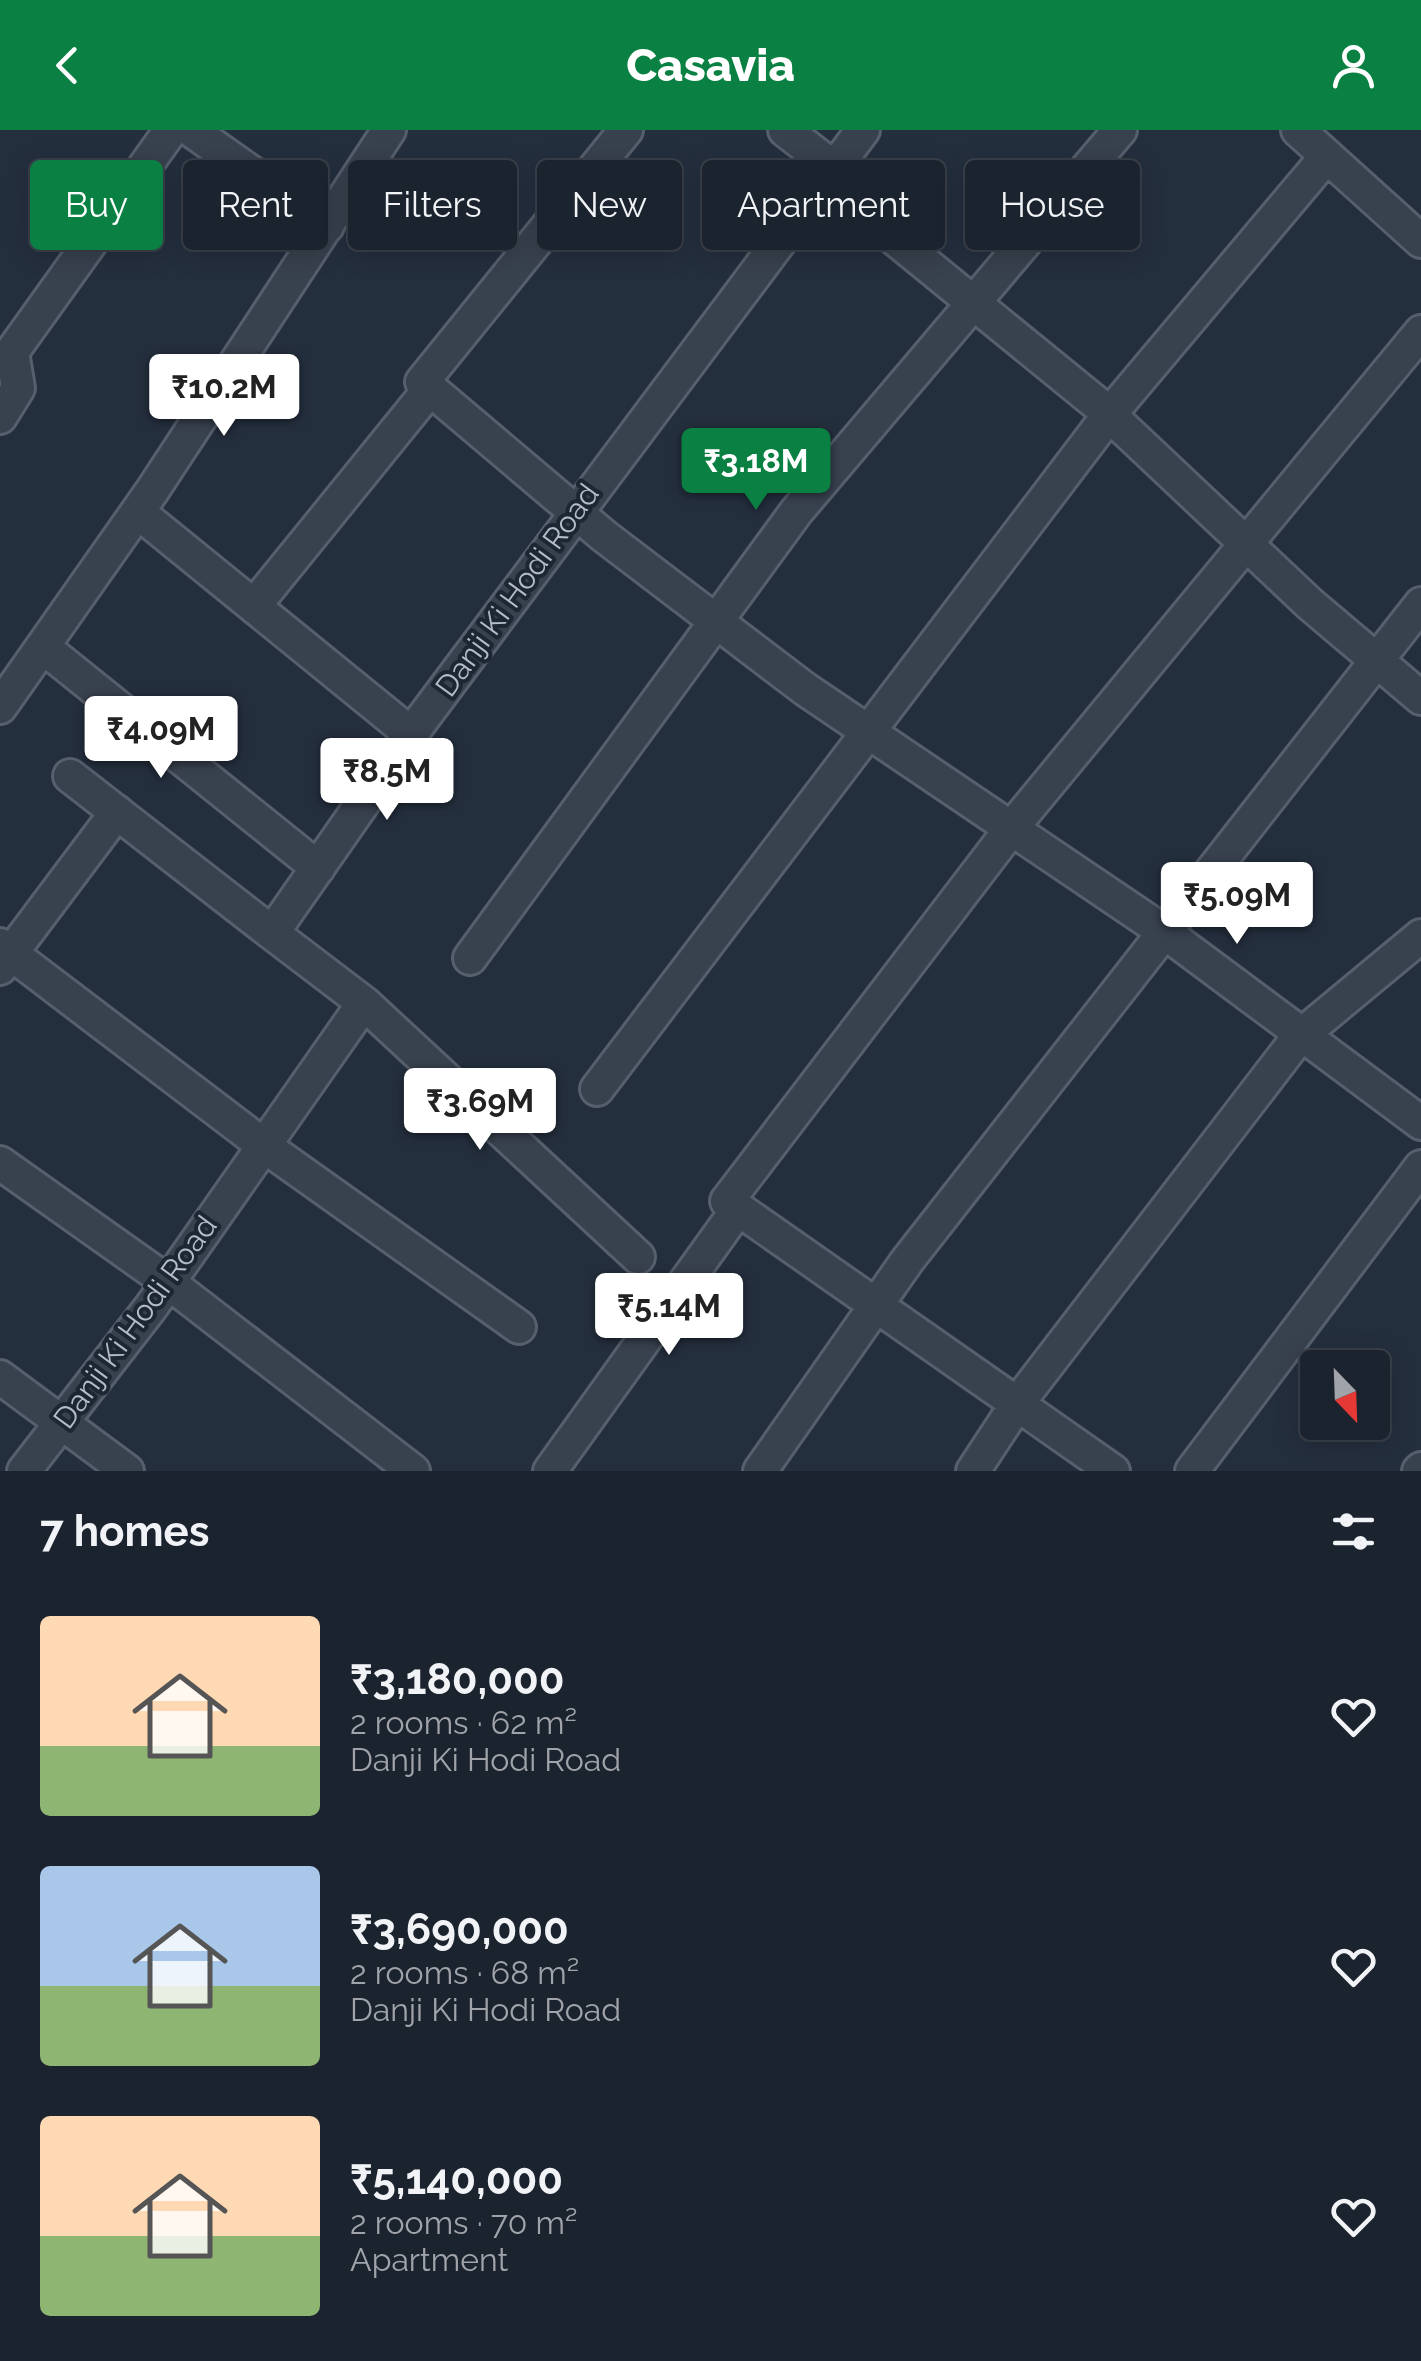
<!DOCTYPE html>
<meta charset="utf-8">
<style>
body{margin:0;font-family:Raleway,sans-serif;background:#282f3a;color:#f1f3f6;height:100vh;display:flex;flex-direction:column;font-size:38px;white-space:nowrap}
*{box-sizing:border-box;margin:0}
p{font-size:32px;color:#a0a4aa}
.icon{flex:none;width:55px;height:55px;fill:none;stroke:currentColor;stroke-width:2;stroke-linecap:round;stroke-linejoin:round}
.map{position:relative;height:1341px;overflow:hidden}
.sheet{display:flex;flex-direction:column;background:#1b232e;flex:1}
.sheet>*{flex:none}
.guide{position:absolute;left:30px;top:30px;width:1362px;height:90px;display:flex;gap:20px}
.needle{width:65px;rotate:157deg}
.buttons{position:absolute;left:1300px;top:1220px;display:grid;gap:20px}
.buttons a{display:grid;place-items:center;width:90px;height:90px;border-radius:10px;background:#1b232e;box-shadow:0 5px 25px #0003,0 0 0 2px #39404a;font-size:50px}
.price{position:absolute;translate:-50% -85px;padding:0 22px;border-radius:10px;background:#fff;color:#222;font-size:32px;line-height:65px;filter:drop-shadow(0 2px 5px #0008)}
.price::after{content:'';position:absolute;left:50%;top:60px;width:30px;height:22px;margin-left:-15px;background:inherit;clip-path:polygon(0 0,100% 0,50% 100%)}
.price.active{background:#0b8043;color:#fff}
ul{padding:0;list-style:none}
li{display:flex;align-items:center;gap:30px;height:250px;padding:0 40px}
li span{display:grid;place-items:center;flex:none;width:280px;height:200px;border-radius:10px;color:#555}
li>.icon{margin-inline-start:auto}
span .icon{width:120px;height:120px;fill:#fffc;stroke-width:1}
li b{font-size:42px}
h2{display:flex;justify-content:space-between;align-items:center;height:120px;padding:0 40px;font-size:42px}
.chip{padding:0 35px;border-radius:10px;background:#1b232e;box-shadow:0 5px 25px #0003,0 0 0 2px #39404a;font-size:35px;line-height:90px}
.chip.active{background:#0b8043;color:#fff}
header{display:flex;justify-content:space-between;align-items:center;height:130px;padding:0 40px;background:#0b8043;color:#fff;font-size:45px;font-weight:800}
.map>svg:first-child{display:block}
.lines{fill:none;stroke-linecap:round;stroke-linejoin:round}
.street-casing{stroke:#565f6c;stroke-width:38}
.street{stroke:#38414e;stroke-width:32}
.labels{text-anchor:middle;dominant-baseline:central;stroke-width:8;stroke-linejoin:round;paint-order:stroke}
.street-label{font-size:30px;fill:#b4bcc9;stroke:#1d2633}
</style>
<header><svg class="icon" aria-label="back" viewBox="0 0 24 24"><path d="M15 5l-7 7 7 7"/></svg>Casavia<svg class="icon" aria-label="person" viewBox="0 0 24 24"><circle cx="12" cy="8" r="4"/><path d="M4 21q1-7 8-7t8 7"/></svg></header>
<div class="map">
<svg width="1421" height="1341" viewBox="0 0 1421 1341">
<rect width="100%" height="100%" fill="#242f3e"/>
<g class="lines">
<defs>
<path id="street" d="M 191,0 L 327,96
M 626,0 L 422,252 L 604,406 L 805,559 L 1163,801 L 1421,993
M 785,0 L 834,38
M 1298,0 L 1421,111
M 824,51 L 1100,276 L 1310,474 L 1421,568
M 0,287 L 18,258 L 12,222 L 171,0
M 138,382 L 411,604
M 254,476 L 430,259
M 43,517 L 318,738
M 0,577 L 152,361 L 389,0
M 70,646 L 272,803
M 0,815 L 263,1015 L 519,1197
M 470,828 L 796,382 L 1120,0
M 0,838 L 117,682
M 364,873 L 638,1127
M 597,959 L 1109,285 L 1327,26
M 0,1033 L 168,1152 L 413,1341
M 0,1247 L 127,1341
M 24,1341 L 151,1177 L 364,873 L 272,803 L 411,604 L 863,0
M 550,1341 L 738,1079
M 760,1341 L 907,1131 L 1421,474
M 973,1341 L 1017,1274 L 1298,908 L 1421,806
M 1113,1341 L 727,1071 L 1014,695 L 1421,202
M 1192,1341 L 1421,1037
M 1419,1341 L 1421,1339"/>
</defs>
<use href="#street" class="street-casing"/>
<use href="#street" class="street"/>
</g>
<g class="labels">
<g class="street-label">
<text transform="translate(517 460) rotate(-54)">Danji Ki Hodi Road</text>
<text transform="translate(135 1192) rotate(-54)">Danji Ki Hodi Road</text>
</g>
</g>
</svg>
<div class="buttons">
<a><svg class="needle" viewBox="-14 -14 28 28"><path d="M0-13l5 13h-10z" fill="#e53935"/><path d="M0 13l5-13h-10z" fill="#a0a4aa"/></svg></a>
</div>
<b class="price" style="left:224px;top:309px">₹10.2M</b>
<b class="price active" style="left:756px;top:383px">₹3.18M</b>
<b class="price" style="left:161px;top:651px">₹4.09M</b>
<b class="price" style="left:387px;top:693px">₹8.5M</b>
<b class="price" style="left:1237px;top:817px">₹5.09M</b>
<b class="price" style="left:480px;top:1023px">₹3.69M</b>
<b class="price" style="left:669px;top:1228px">₹5.14M</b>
<div class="guide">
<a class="chip active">Buy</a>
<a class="chip">Rent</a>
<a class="chip">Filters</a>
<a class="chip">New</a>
<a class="chip">Apartment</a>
<a class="chip">House</a>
</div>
</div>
<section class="sheet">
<h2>7 homes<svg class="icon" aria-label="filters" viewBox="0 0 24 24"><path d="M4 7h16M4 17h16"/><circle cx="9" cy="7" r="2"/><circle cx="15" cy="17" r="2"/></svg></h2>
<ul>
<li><span style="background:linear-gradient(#ffd9b3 65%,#8fb573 0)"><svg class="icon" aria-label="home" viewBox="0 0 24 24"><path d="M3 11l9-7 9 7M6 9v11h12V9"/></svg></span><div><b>₹3,180,000</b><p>2 rooms · 62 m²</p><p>Danji Ki Hodi Road</p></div><svg class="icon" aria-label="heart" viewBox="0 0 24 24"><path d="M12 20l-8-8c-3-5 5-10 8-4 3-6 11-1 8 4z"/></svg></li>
<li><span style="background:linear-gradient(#a9c7e8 60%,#8fb573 0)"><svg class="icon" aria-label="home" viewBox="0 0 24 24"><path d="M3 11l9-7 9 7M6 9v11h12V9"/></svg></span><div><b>₹3,690,000</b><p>2 rooms · 68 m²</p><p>Danji Ki Hodi Road</p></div><svg class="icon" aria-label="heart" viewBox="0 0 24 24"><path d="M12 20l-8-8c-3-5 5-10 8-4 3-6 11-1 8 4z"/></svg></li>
<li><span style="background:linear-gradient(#ffd9b3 60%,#8fb573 0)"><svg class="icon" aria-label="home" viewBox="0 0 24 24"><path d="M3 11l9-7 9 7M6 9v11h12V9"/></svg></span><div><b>₹5,140,000</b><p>2 rooms · 70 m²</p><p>Apartment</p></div><svg class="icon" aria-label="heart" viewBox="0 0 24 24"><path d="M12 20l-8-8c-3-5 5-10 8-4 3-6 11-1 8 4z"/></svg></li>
</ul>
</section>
